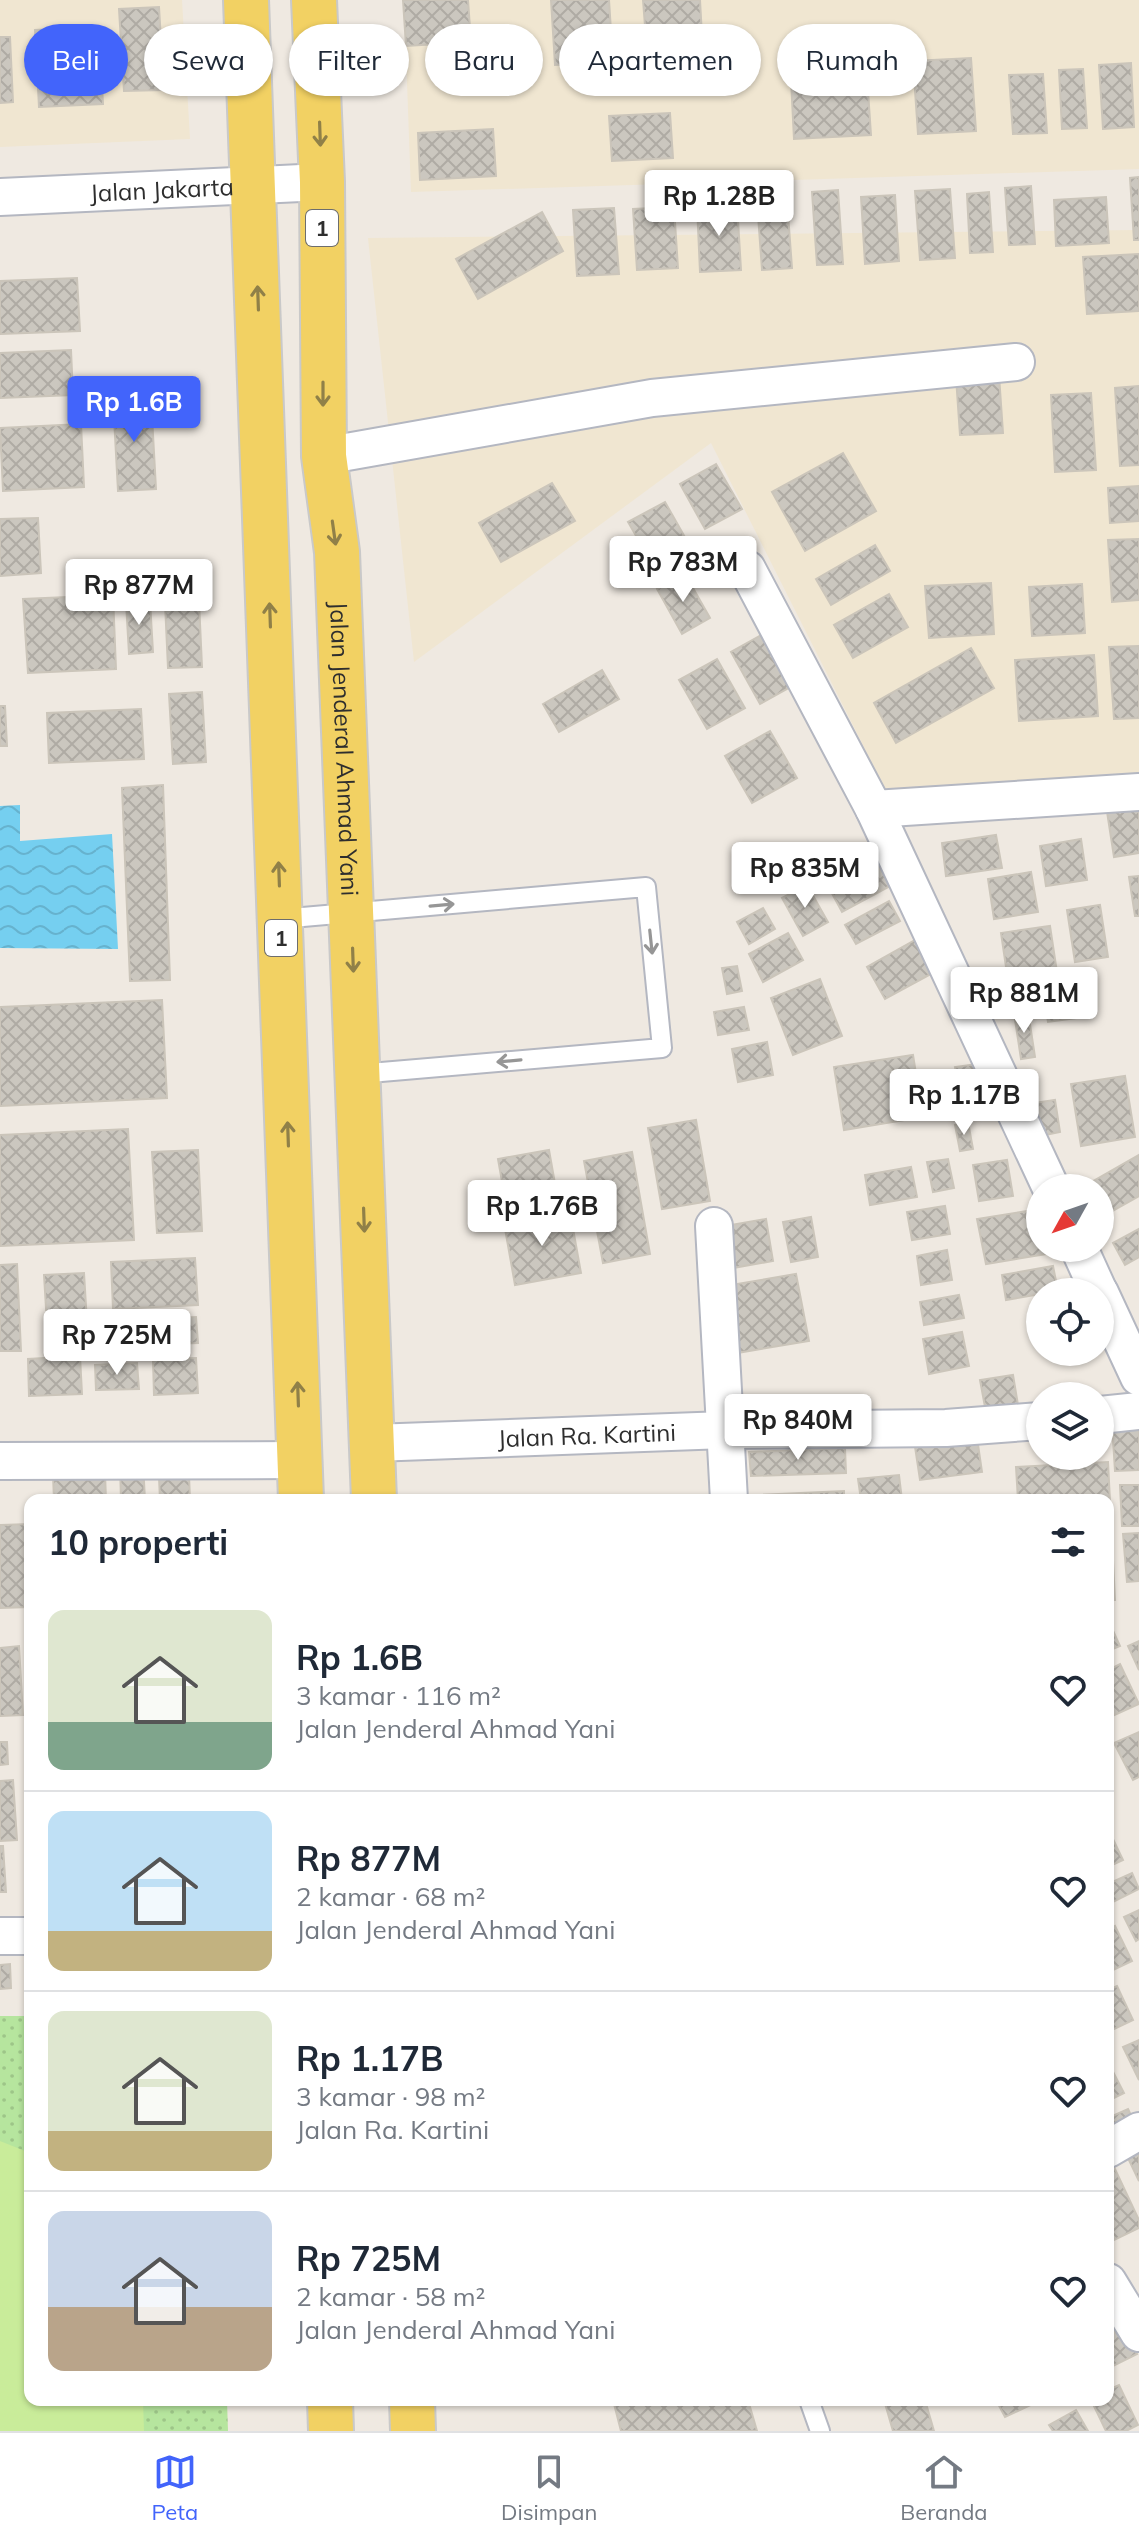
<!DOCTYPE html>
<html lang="id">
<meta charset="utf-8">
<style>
body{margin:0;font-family:Mulish,sans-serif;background:#f6f6f7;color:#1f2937;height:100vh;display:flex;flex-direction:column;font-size:30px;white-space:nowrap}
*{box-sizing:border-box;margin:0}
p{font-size:26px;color:#747a83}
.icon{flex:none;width:44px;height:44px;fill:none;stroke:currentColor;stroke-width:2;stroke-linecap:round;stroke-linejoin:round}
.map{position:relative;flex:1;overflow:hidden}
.side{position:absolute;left:24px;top:1494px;width:1090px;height:912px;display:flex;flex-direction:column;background:#fff;border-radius:16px;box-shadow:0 2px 6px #0004}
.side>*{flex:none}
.guide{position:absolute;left:24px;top:24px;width:1092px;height:72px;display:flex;gap:16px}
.needle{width:52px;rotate:230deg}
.tools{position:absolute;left:1026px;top:1174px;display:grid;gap:16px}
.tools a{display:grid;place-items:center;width:88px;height:88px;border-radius:50%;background:#fff;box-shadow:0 2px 6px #0004;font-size:40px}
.price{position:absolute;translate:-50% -68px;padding:0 18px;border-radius:8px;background:#fff;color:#222;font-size:26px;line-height:52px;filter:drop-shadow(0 2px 4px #0008)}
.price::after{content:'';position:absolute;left:50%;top:48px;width:24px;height:18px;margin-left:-12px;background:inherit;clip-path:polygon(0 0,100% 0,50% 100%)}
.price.active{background:#4264fb;color:#fff}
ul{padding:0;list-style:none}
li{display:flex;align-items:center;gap:24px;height:200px;padding:0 24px}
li+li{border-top:2px solid #e0e1e3}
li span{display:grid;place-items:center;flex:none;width:224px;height:160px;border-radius:16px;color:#555}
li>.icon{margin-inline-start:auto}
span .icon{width:96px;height:96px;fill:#fffc;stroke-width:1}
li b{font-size:34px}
h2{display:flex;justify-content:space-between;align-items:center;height:96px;padding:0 24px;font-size:34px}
.chip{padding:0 28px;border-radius:36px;background:#fff;box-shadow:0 2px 6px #0004;font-size:28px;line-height:72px}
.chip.active{background:#4264fb;color:#fff}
.tab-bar{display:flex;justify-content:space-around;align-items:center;height:112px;border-top:2px solid #e0e1e3;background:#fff;font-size:22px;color:#747a83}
.tab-bar a{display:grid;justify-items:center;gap:4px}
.tab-bar .active{color:#4264fb}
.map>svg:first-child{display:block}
.education{fill:#f0e6d1}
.grass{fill:url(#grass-dots)}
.pitch{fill:#c9ec9a}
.water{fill:url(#water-waves)}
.building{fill:url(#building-cross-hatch);stroke:#cbc5ba;stroke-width:2}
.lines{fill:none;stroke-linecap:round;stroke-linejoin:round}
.lane-casing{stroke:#b4b7c1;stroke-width:22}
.street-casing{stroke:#b4b7c1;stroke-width:40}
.primary-casing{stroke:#c9c9c9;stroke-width:48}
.lane{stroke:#fff;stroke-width:18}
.street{stroke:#fff;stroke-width:36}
.primary{stroke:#f2d163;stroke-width:44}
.oneway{stroke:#908048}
.oneway2{stroke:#969696}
.labels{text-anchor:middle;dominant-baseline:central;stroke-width:8;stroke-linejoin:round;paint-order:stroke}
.shield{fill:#fff;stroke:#6d6d6d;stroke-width:2}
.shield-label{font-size:22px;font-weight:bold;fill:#2e2e2e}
.street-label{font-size:24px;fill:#2e2e2e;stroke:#fff}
</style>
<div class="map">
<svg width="1139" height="2431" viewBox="0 0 1139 2431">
<defs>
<pattern id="grass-dots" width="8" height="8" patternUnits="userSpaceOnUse" patternTransform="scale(2)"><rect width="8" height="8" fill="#b6e59e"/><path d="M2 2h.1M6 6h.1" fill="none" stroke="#9dc588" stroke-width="1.8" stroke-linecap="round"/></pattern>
<pattern id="water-waves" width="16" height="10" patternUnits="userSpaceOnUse" patternTransform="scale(2)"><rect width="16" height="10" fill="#75cff0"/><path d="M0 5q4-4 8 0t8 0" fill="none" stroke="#66b2ce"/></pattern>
<pattern id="building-cross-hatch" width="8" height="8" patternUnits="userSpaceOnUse" patternTransform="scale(2)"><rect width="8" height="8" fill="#cbc7bf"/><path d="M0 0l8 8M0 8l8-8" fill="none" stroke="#afaba4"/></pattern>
</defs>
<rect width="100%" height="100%" fill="#efe9e1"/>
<path class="education" d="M 0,0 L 182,0 L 190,139 L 0,147 Z
M 404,0 L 1139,0 L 1139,169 L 411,192 Z
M 1139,230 L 1139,774 L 886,791 L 711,443 L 414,662 L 368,238 Z"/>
<path class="grass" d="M 0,2016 L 30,2016 L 30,2400 L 227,2400 L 228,2431 L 0,2431 Z"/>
<path class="pitch" d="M 0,2141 L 30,2153 L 30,2400 L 143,2400 L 144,2431 L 0,2431 Z"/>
<path class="water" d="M 20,805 L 20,841 L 112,834 L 118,949 L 0,948 L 0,806 Z"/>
<path class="building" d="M 403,0 L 468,0 L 471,42 L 406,46 Z
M 551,0 L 609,0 L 613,62 L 555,65 Z
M 643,0 L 700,0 L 702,36 L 646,39 Z
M 159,7 L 164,90 L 124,91 L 119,9 Z
M 99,27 L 103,104 L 39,107 L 35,30 Z
M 0,37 L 10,37 L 13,102 L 0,103 Z
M 971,58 L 976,131 L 918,134 L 913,61 Z
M 1131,63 L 1134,127 L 1103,129 L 1099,65 Z
M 1083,69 L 1087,128 L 1062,129 L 1059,70 Z
M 1043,74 L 1047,133 L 1013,134 L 1009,75 Z
M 867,76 L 871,135 L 794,139 L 791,80 Z
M 670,113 L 673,158 L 612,161 L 609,116 Z
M 493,129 L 496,176 L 420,180 L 418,133 Z
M 1139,177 L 1139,240 L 1134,240 L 1130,178 Z
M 1031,186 L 1035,244 L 1009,245 L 1005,188 Z
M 950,189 L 955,258 L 920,260 L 915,191 Z
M 838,190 L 843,264 L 817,265 L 812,192 Z
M 989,192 L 993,252 L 970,253 L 967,194 Z
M 895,195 L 899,261 L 865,264 L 861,197 Z
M 1106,197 L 1109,243 L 1056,246 L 1054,200 Z
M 787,200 L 792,268 L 762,270 L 757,201 Z
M 737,203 L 741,270 L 700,272 L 697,205 Z
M 674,207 L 678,268 L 637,270 L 633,209 Z
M 614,208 L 619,274 L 577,276 L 573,210 Z
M 542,212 L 563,251 L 478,299 L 456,259 Z
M 1139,254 L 1139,311 L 1087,314 L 1083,257 Z
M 77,278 L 80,331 L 0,334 L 0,281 Z
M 71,350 L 73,395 L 0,398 L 0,353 Z
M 999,375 L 1003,433 L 960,435 L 956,377 Z
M 1139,386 L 1139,465 L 1120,466 L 1115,388 Z
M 1091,393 L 1096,470 L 1055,472 L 1051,395 Z
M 151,398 L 156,489 L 118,491 L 113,399 Z
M 81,424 L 84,487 L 3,491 L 0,428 Z
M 843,453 L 876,511 L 805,551 L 772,492 Z
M 716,464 L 742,509 L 705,529 L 680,484 Z
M 552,483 L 575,521 L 501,562 L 479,523 Z
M 1139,486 L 1139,521 L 1110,523 L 1108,488 Z
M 665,502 L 691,548 L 655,569 L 628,522 Z
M 38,518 L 41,573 L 0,576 L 0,519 Z
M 1139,539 L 1139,600 L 1112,602 L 1108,540 Z
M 875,545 L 890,571 L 831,605 L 816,579 Z
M 685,574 L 710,618 L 682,634 L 657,589 Z
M 991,583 L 994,634 L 929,638 L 925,586 Z
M 1082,584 L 1085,633 L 1032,636 L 1029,587 Z
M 889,594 L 908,627 L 853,658 L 834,625 Z
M 113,595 L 116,669 L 28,673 L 23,599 Z
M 150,601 L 153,652 L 129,654 L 126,602 Z
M 199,601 L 202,667 L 168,668 L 165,603 Z
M 763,634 L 792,686 L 760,704 L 731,652 Z
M 1139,646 L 1139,718 L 1114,719 L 1109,647 Z
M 971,648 L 994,688 L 896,743 L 874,703 Z
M 1094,655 L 1098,716 L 1019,721 L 1015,660 Z
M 717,659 L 745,708 L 707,729 L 679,680 Z
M 602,670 L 619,699 L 559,732 L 543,704 Z
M 202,692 L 206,762 L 173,764 L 169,694 Z
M 0,706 L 5,706 L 7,746 L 0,746 Z
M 141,709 L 144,759 L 49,763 L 47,713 Z
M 770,731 L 797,778 L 752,803 L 725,756 Z
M 163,785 L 170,980 L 130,981 L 122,788 Z
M 1139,800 L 1139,853 L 1114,857 L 1106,805 Z
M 996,835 L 1002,868 L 946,876 L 942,843 Z
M 1081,839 L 1087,880 L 1046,886 L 1040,846 Z
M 876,861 L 890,886 L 842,912 L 829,888 Z
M 1031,872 L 1038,912 L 994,919 L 988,879 Z
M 1139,876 L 1139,916 L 1135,916 L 1129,877 Z
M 807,885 L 828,922 L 803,936 L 782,898 Z
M 889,901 L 900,921 L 856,944 L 845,925 Z
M 1100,905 L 1108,957 L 1075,962 L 1067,910 Z
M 763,908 L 775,929 L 749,944 L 737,922 Z
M 1050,926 L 1058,979 L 1009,987 L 1001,933 Z
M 788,933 L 803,960 L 763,982 L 749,954 Z
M 922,936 L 940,969 L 885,999 L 867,967 Z
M 737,966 L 742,991 L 727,994 L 722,968 Z
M 820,979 L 842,1036 L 793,1055 L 771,998 Z
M 1079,980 L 1085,1017 L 1048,1022 L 1042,986 Z
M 162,1000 L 167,1098 L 0,1106 L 0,1007 Z
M 744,1007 L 749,1030 L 718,1035 L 714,1012 Z
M 1028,1011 L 1035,1057 L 1021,1059 L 1014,1013 Z
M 767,1042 L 773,1075 L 738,1082 L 732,1049 Z
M 913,1055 L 923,1117 L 844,1130 L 834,1067 Z
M 976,1064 L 984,1106 L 963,1110 L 955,1067 Z
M 1125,1076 L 1135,1137 L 1081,1146 L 1071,1084 Z
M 1055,1100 L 1060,1132 L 1040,1136 L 1034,1103 Z
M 696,1120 L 710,1201 L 662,1209 L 648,1128 Z
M 968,1122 L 973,1149 L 960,1151 L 955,1125 Z
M 128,1129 L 134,1240 L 0,1246 L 0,1135 Z
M 198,1150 L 202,1231 L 157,1233 L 152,1152 Z
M 549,1150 L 557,1195 L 506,1204 L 498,1159 Z
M 632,1152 L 650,1254 L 603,1263 L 584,1161 Z
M 1139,1155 L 1139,1196 L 1100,1218 L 1100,1188 L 1081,1188 Z
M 948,1159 L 954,1188 L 933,1192 L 927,1162 Z
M 1007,1160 L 1013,1196 L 979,1201 L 973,1165 Z
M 911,1167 L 917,1197 L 870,1205 L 865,1175 Z
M 945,1206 L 950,1234 L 912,1240 L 907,1212 Z
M 1040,1209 L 1040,1248 L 1052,1248 L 1053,1253 L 986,1264 L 977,1219 Z
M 570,1212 L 581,1273 L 515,1285 L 504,1223 Z
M 811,1217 L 818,1257 L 791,1262 L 783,1222 Z
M 766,1219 L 773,1261 L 733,1268 L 725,1226 Z
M 1139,1229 L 1139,1257 L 1125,1265 L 1113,1243 Z
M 947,1250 L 952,1280 L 921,1285 L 917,1256 Z
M 195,1258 L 198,1305 L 113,1309 L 111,1262 Z
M 17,1264 L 21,1351 L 0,1351 L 0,1265 Z
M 1053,1266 L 1058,1291 L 1006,1300 L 1002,1275 Z
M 84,1273 L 88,1339 L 48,1341 L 44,1275 Z
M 796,1274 L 809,1341 L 737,1353 L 725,1286 Z
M 959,1295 L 964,1318 L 924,1325 L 920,1302 Z
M 1040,1307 L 1040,1334 L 1035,1308 Z
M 196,1317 L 198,1343 L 115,1346 L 113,1321 Z
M 962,1332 L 969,1366 L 929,1374 L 923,1339 Z
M 80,1356 L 82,1394 L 29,1396 L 28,1359 Z
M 196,1358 L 198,1393 L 154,1395 L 153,1360 Z
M 137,1363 L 139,1389 L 96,1390 L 95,1365 Z
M 1013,1375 L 1020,1417 L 988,1423 L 980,1380 Z
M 1139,1422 L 1139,1470 L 1115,1471 L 1112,1424 Z
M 976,1431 L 982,1472 L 920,1480 L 914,1440 Z
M 845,1448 L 846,1473 L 751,1476 L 749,1452 Z
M 1108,1462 L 1115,1600 L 1108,1600 L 1108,1500 L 1018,1500 L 1016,1467 Z
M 143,1463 L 145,1500 L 121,1500 L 120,1465 Z
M 105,1473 L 106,1500 L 54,1500 L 53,1475 Z
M 189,1475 L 190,1500 L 160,1500 L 159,1477 Z
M 899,1475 L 902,1500 L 861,1500 L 858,1479 Z
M 1120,1485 L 1139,1485 L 1139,1526 L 1122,1526 Z
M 844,1491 L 844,1500 L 758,1500 L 757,1495 Z
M 30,1524 L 30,1607 L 0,1608 L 0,1525 Z
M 1139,1533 L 1139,1581 L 1127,1582 L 1123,1534 Z
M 1109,1622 L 1120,1646 L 1108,1651 L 1108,1623 Z
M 1139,1641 L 1139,1670 L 1128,1646 Z
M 19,1646 L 23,1715 L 0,1716 L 0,1648 Z
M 1120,1664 L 1139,1704 L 1108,1718 L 1108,1670 Z
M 1139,1732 L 1139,1777 L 1133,1780 L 1114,1743 Z
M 0,1742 L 7,1742 L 8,1764 L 0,1765 Z
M 13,1780 L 17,1840 L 0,1841 L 0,1781 Z
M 1112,1837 L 1123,1860 L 1108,1867 L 1108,1839 Z
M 0,1846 L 3,1846 L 6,1892 L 0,1892 Z
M 1132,1873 L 1139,1889 L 1109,1904 L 1108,1884 Z
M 1139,1910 L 1139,1939 L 1136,1941 L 1124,1917 Z
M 1115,1926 L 1132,1961 L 1111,1971 L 1108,1930 Z
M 10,1964 L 11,1988 L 0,1989 L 0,1965 Z
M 1117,1986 L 1133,2020 L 1108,2032 L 1108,1990 Z
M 1139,2040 L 1139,2080 L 1123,2047 Z
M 1109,2064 L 1124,2093 L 1108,2101 L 1108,2065 Z
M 1128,2109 L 1138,2130 L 1108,2132 L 1108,2118 Z
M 1139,2150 L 1139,2181 L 1127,2156 Z
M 1114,2167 L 1139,2220 L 1139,2228 L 1108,2243 L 1108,2170 Z
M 1124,2328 L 1137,2354 L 1109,2368 L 1108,2335 Z
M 1119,2385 L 1138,2425 L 1126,2431 L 1106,2431 L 1091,2400 L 1108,2400 L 1108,2390 Z
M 613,2400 L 748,2400 L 757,2431 L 621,2431 Z
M 884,2400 L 925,2400 L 934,2431 L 893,2431 Z
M 996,2400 L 1034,2400 L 1035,2403 L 1005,2417 Z
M 1076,2410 L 1088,2431 L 1053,2431 L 1049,2425 Z"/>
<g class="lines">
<defs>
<path id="lane" d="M 280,919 L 646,887 L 662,1048 L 358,1074
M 809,2400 L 820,2431"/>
<g id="street">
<path id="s1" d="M 0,197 L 322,182"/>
<path d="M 324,456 L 652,398 L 1016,362"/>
<path d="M 747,569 L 874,809 L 1051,1188"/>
<path d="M 874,809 L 1139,792"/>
<path d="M 714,1226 L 729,1500"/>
<path d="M 1079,1248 L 1099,1292"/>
<path d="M 1100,1293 L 1139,1377"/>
<path d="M 1100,1415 L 1139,1411"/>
<path id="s2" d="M 373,1443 L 725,1430 L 946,1428 L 1040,1421"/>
<path d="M 0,1461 L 300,1460"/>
<path d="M 0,1936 L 30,1936"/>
<path d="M 1108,2149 L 1139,2131"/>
<path d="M 1108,2282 L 1139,2333"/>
</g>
<g id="primary">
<path d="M 246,0 L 301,1500"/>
<path id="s3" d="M 314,0 L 322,182 L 324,456 L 337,552 L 374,1500"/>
<path d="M 330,2400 L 331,2431"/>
<path d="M 412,2400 L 413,2431"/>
</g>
</defs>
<use href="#lane" class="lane-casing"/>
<use href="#street" class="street-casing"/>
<use href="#primary" class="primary-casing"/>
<use href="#lane" class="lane"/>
<use href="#street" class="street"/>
<use href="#primary" class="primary"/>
</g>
<defs><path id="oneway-shaft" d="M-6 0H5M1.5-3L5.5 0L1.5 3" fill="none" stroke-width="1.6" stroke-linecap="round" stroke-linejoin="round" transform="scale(2)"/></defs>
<g class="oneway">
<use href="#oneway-shaft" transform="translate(320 134) rotate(88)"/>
<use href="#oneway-shaft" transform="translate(258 298) rotate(-92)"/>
<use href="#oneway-shaft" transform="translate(323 394) rotate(90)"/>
<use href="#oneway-shaft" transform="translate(334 533) rotate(82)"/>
<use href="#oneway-shaft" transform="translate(270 615) rotate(-92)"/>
<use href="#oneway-shaft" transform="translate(279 874) rotate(-92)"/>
<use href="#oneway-shaft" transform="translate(353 960) rotate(88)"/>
<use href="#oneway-shaft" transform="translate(288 1134) rotate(-92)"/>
<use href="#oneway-shaft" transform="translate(364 1220) rotate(88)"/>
<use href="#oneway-shaft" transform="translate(298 1394) rotate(-92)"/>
</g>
<g class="oneway2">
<use href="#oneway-shaft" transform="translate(442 905) rotate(-5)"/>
<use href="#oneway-shaft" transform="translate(651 942) rotate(84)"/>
<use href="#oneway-shaft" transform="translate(509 1061) rotate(175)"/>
</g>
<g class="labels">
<g class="shield">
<rect x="306" y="210" width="32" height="36" rx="6"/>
<rect x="265" y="920" width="32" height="36" rx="6"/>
</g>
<g class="shield-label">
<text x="322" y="228">1</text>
<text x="281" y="938">1</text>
</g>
<g class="street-label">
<text stroke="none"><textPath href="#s1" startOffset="162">Jalan Jakarta</textPath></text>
<text stroke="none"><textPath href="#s3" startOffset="750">Jalan Jenderal Ahmad Yani</textPath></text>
<text stroke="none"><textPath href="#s2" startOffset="214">Jalan Ra. Kartini</textPath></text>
</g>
</g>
</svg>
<div class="tools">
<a><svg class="needle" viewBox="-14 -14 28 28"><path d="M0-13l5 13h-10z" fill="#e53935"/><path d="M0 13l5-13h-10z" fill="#747a83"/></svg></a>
<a><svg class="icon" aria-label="locate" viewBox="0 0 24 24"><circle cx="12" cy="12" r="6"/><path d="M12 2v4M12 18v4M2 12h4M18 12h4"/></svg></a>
<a><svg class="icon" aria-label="layers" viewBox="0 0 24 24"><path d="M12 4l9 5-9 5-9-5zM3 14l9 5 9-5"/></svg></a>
</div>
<b class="price" style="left:719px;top:238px">Rp 1.28B</b>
<b class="price active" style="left:134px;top:444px">Rp 1.6B</b>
<b class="price" style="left:683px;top:604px">Rp 783M</b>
<b class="price" style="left:139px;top:627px">Rp 877M</b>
<b class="price" style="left:805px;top:910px">Rp 835M</b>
<b class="price" style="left:1024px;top:1035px">Rp 881M</b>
<b class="price" style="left:964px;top:1137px">Rp 1.17B</b>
<b class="price" style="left:542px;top:1248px">Rp 1.76B</b>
<b class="price" style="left:117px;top:1377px">Rp 725M</b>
<b class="price" style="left:798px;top:1462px">Rp 840M</b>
<div class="guide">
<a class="chip active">Beli</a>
<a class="chip">Sewa</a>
<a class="chip">Filter</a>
<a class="chip">Baru</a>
<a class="chip">Apartemen</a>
<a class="chip">Rumah</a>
</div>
<section class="side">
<h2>10 properti<svg class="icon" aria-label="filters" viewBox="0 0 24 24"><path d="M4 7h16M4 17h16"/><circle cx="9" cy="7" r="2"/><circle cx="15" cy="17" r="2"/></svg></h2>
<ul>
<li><span style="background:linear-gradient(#dfe7d0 70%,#7fa58c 0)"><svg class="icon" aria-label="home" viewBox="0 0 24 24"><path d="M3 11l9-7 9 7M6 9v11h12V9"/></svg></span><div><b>Rp 1.6B</b><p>3 kamar · 116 m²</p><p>Jalan Jenderal Ahmad Yani</p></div><svg class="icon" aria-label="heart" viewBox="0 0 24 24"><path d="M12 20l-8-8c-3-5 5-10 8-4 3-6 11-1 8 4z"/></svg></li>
<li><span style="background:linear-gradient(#bfe0f5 75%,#c2b280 0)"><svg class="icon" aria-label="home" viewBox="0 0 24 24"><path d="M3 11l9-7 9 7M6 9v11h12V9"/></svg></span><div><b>Rp 877M</b><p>2 kamar · 68 m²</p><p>Jalan Jenderal Ahmad Yani</p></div><svg class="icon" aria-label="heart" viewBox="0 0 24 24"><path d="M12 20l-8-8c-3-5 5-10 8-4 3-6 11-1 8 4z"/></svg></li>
<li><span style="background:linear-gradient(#dfe7d0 75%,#c2b280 0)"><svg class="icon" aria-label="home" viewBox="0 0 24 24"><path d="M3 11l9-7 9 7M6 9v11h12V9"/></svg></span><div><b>Rp 1.17B</b><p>3 kamar · 98 m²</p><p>Jalan Ra. Kartini</p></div><svg class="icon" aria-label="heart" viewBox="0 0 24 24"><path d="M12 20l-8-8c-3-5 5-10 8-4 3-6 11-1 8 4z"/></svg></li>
<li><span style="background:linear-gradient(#c9d6e8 60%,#b9a48a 0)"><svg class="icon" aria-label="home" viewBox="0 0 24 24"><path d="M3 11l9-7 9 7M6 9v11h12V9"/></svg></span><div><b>Rp 725M</b><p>2 kamar · 58 m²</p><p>Jalan Jenderal Ahmad Yani</p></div><svg class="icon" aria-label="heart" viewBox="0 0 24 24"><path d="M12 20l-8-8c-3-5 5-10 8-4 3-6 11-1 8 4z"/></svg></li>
</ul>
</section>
</div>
<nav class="tab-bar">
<a class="active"><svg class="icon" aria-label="map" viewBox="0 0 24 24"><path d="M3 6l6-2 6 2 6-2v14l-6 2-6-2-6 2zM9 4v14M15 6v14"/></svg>Peta</a>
<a><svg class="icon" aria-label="saved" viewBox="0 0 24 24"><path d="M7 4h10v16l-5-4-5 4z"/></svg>Disimpan</a>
<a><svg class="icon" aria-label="home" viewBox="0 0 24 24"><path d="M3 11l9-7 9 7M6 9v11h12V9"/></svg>Beranda</a>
</nav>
